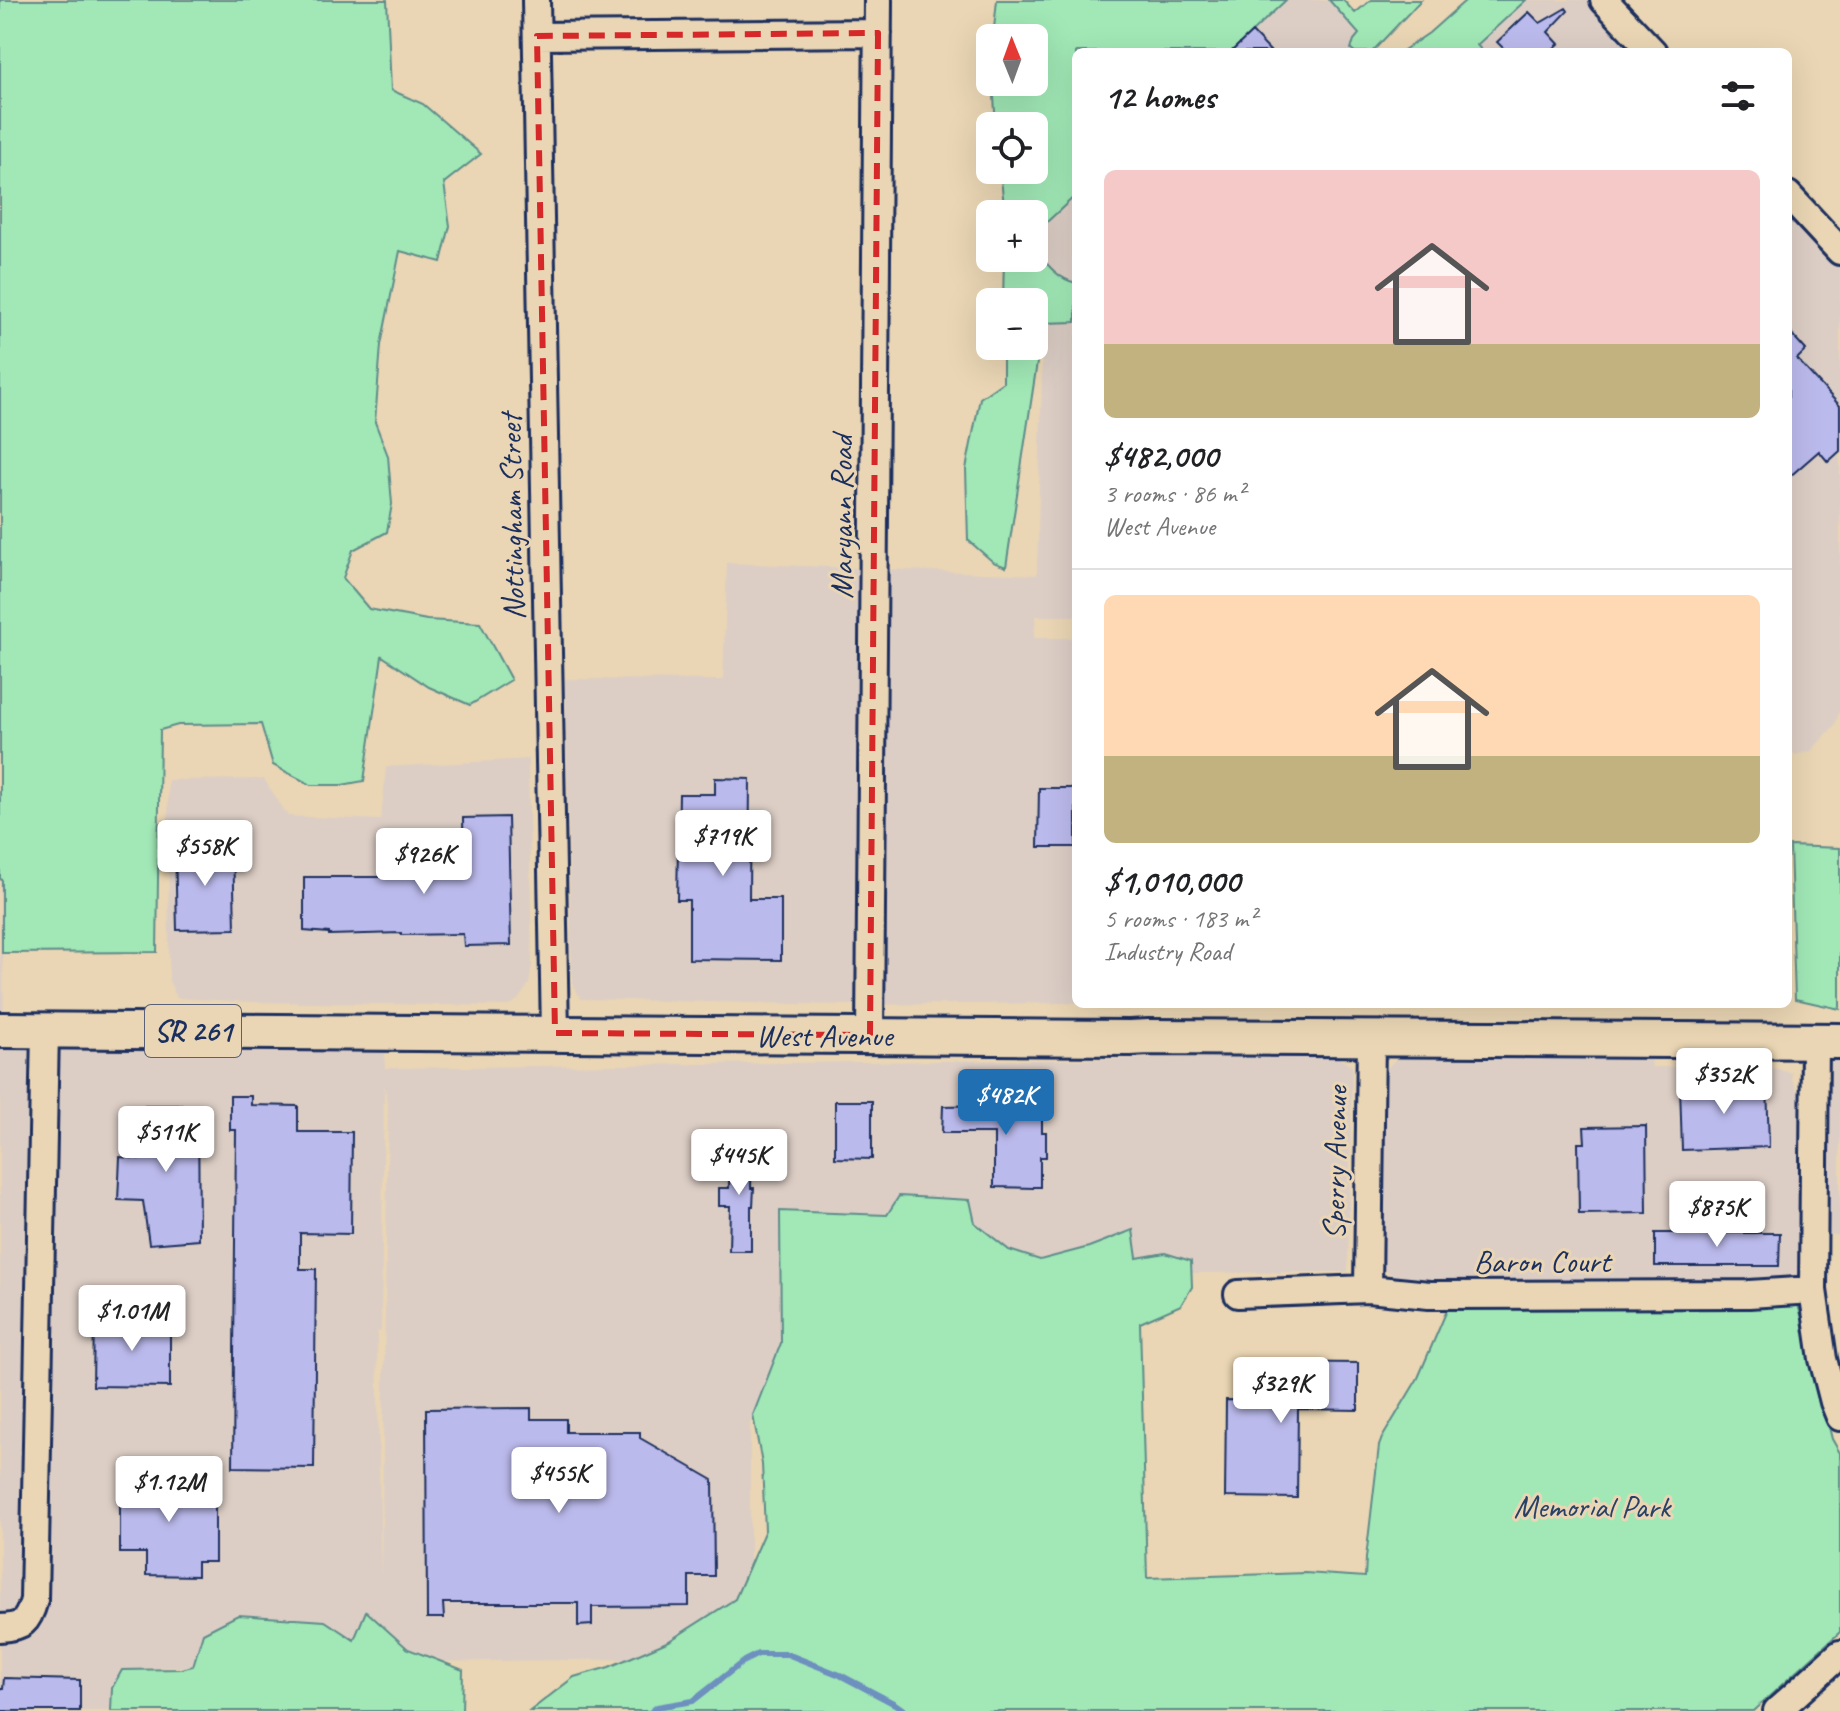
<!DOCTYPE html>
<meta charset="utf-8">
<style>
body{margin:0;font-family:Caveat,sans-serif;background:#f2f2f2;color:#202124;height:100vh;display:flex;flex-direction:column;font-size:30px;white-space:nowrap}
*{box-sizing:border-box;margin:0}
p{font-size:26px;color:#757577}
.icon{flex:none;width:44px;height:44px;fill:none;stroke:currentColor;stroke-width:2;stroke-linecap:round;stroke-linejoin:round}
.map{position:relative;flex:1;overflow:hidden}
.panel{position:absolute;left:1072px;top:48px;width:720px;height:960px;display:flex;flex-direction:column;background:#fff;border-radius:12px;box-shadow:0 8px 32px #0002}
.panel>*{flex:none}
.needle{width:52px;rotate:359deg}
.buttons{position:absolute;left:976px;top:24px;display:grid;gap:16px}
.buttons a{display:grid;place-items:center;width:72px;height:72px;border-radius:12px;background:#fff;box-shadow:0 8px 32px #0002;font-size:40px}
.price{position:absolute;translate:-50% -68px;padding:0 18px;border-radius:8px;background:#fff;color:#222;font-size:26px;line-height:52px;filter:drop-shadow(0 2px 4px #0008)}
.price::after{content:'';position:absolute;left:50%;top:48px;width:24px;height:18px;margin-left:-12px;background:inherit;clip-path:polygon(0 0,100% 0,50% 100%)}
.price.active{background:#1f6fb2;color:#fff}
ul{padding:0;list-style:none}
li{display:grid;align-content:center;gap:16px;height:424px;padding:0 32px}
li+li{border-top:2px solid #e0e0e0}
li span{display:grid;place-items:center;height:248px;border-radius:12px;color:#555}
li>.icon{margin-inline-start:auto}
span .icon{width:144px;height:144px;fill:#fffc;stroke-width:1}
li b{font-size:34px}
h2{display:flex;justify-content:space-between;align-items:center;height:96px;padding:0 32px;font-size:34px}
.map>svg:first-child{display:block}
.built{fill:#dccec5;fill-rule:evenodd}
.green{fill:#a1e8b6;stroke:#5e8c8a;stroke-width:2}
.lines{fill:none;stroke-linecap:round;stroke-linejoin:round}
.stream{stroke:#6d90be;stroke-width:6}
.building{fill:#bbbaec;stroke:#1b2f5e;stroke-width:2}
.minor-casing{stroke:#1b2f5e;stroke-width:32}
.major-casing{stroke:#1b2f5e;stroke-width:40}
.minor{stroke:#ead6b4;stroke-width:26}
.major{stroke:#ead6b4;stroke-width:34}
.marked{fill:none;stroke:#d62828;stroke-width:6;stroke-dasharray:16 10;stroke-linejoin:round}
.labels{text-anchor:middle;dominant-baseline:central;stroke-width:6;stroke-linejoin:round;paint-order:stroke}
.shield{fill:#ead6b4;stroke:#596178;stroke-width:2}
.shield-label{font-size:30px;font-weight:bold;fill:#1b2f5e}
.street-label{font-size:32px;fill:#1b2f5e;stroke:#ead6b4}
.park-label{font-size:32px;fill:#284267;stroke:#ead6b4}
</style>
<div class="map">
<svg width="1840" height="1711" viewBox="0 0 1840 1711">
<rect width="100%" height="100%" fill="#ead6b4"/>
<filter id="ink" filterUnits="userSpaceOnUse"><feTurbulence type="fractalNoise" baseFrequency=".0125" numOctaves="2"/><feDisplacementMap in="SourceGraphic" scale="16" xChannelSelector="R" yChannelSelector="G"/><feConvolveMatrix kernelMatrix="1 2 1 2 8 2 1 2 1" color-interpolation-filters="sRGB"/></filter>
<g filter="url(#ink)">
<path class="built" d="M 1286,0 L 1329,0 L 1359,34 L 1354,40 L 1351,48 L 1355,52 L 1231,52 Z
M 1466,0 L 1592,0 L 1643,52 L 1401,52 L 1429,33 Z
M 1076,195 L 1076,283 L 1065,281 L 1048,266 L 1034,248 L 1034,234 Z
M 1788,203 L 1840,259 L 1840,710 L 1835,725 L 1811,751 L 1795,755 L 1788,745 Z
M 1043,322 L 1076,322 L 1076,616 L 1036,616 L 1034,638 L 1076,638 L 1076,1003 L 842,1005 L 581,999 L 572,983 L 565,679 L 723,680 L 727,563 L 1037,575 Z
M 528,759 L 532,965 L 529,984 L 518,1000 L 508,1006 L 249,1002 L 177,998 L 169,981 L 168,780 L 264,779 L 288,816 L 381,820 L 386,767 Z
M 0,879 L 2,880 L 4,1029 L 385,1032 L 385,1068 L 1335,1056 L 1352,1066 L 1348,1272 L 1191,1273 L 1191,1261 L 1137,1259 L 1133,1230 L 1089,1247 L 1040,1260 L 1009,1250 L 975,1223 L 970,1200 L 900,1196 L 888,1215 L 780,1211 L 781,1343 L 750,1424 L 750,1574 L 735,1615 L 641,1659 L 427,1662 L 394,1653 L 366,1612 L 355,1640 L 203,1633 L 193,1666 L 122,1670 L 112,1688 L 111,1711 L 0,1711 ZM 384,1086 L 388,1104 L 381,1580 L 377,1332 L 381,1331 Z
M 1815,1041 L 1840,1041 L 1840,1235 L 1814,1235 Z
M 1405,1057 L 1651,1057 L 1652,1067 L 1769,1067 L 1792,1073 L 1792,1079 L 1799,1094 L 1799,1159 L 1813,1290 L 1398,1281 L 1378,1263 L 1381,1081 L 1385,1070 L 1395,1060 Z"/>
<path class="green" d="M 0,0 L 387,0 L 391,90 L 423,104 L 481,154 L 444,183 L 450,226 L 441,262 L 400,251 L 381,345 L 375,422 L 388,456 L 392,504 L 387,532 L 353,550 L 343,578 L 369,609 L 427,620 L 480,623 L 511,680 L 470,705 L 429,687 L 382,656 L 364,781 L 342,785 L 311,785 L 273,765 L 261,724 L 178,725 L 160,730 L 157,952 L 2,953 L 2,880 L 0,879 Z
M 997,0 L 1286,0 L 1231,52 L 1076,52 L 1076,195 L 1034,234 L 1034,214 L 1005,214 L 1000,170 L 1034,170 L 1034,126 L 996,126 L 993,82 L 1034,82 L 1034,38 L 993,38 Z
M 1329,0 L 1343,0 L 1355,13 L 1371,0 L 1421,0 L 1372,52 L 1355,52 L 1351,49 L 1354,40 L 1359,34 Z
M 1466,0 L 1526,0 L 1477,45 L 1483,52 L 1401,52 L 1429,33 Z
M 1034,248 C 1046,263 1057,279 1076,283 L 1076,322 L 1043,323 L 1006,567 L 993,562 L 968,540 L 966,469 L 980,398 L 1003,382 L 1003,346 L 1034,346 L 1034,302 L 1003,302 L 1004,258 L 1034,258 Z
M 1790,846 L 1840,848 L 1840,1009 L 1795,999 Z
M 899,1196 L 970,1200 L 975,1223 L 1009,1250 L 1040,1260 L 1089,1247 L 1133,1230 L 1137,1258 L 1165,1253 L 1191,1261 L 1192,1287 L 1181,1305 L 1140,1323 L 1147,1578 L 1305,1573 L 1365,1577 L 1366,1558 L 1379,1446 L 1382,1438 L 1418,1378 L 1450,1303 L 1797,1302 L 1802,1318 L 1832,1439 L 1840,1453 L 1840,1632 L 1753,1711 L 530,1711 L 574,1677 L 609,1667 L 669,1641 L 735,1599 L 765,1530 L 762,1464 L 753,1415 L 781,1343 L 780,1211 L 887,1215 Z
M 366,1611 L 408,1649 L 463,1670 L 462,1711 L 111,1711 L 112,1688 L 122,1670 L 181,1669 L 193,1666 L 203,1633 L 238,1615 L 325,1621 L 354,1640 Z"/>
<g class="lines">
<path class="stream" d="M 652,1711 L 657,1707 L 693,1701 L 744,1661 L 758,1654 L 787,1654 L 840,1675 L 895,1704 L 905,1711"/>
</g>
<path class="building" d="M 1566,8 L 1568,11 L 1548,32 L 1559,44 L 1549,52 L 1507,52 L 1497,42 L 1529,12 L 1540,23 Z
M 1252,32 L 1271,52 L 1231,52 Z
M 1788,330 L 1806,350 L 1797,359 L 1840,406 L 1840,451 L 1828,462 L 1819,451 L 1788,478 Z
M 715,778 L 750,779 L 749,899 L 781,899 L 781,960 L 689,959 L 689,900 L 677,900 L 679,794 L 715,794 Z
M 1039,788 L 1076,788 L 1076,847 L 1038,847 Z
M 508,817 L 511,945 L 464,946 L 463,934 L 401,935 L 401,933 L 329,935 L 329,933 L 304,931 L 304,877 L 464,877 L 463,818 Z
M 233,845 L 235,929 L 177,930 L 175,846 Z
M 1767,1083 L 1769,1147 L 1682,1150 L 1680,1086 Z
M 230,1096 L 251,1096 L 251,1105 L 298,1106 L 298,1132 L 352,1132 L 351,1234 L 300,1233 L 300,1269 L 316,1269 L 314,1468 L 233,1467 L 236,1130 L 230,1130 Z
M 1003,1099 L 1042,1100 L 1042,1132 L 1046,1132 L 1046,1157 L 1040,1157 L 1040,1187 L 1033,1187 L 1033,1188 L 994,1187 L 994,1133 L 942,1133 L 943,1106 L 994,1105 L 994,1100 L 1003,1100 Z
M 835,1101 L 872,1101 L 872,1159 L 835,1158 Z
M 145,1105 L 198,1105 L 199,1240 L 149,1244 L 143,1201 L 118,1200 L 120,1157 L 143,1159 Z
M 1646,1126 L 1647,1213 L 1579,1214 L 1578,1143 L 1585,1143 L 1584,1127 Z
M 730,1144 L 752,1145 L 751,1188 L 754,1188 L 753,1206 L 751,1206 L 751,1251 L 729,1251 L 730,1206 L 719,1206 L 719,1188 L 729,1188 Z
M 1655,1233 L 1780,1233 L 1779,1266 L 1655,1266 Z
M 94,1318 L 170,1319 L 170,1387 L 93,1386 Z
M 1266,1362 L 1358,1363 L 1358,1410 L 1298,1409 L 1297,1498 L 1225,1497 L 1226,1400 L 1266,1401 Z
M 531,1408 L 531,1419 L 566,1419 L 566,1432 L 640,1432 L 640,1438 L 713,1480 L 714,1576 L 689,1576 L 689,1606 L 592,1607 L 592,1625 L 578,1626 L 578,1603 L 443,1603 L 444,1618 L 427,1618 L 426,1409 Z
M 148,1475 L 197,1475 L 197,1490 L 215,1490 L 215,1562 L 197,1562 L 197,1576 L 146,1575 L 146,1553 L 120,1553 L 120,1487 L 148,1488 Z
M 4,1678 L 80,1680 L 80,1711 L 0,1711 L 0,1689 L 3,1689 Z"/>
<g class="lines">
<defs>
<path id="minor" d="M 536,0 L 555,1033
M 1604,0 L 1653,52
M 537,36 L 878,33
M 1788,195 L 1840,251
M 870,1035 L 878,0
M 1815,1041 L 1813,1290 L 1823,1359 L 1834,1402 L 1840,1417
M 1368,1289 L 1371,1038
M 1238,1294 L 1368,1289 L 1429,1295 L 1749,1294 L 1813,1290
M 0,1628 C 23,1627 28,1622 34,1600 L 45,1030
M 1777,1711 L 1840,1654"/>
<path id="major" d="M 0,1030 L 1130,1038 L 1149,1037 L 1840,1041"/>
</defs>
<use href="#minor" class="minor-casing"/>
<use href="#major" class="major-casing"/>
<use href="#minor" class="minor"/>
<use href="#major" class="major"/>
</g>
</g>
<path class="marked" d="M 878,33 L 870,1035 L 555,1033 L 537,36 Z"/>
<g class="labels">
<rect class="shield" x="145" y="1005" width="96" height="52" rx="6"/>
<g class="shield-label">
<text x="193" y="1031">SR 261</text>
</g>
<g class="street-label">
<text transform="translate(512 517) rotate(-91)">Nottingham Street</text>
<text transform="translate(841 517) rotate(-90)">Maryann Road</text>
<text x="824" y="1035">West Avenue</text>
<text transform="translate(1335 1163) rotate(-89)">Sperry Avenue</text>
<text x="1542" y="1261">Baron Court</text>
</g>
<g class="park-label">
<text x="1592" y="1506">Memorial Park</text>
</g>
</g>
</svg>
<div class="buttons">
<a><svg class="needle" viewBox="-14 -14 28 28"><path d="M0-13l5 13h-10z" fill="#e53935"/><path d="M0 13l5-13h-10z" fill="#757577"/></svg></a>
<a><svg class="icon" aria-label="locate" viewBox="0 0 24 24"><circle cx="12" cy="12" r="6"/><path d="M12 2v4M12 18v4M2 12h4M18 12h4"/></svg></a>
<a>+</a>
<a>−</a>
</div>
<b class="price" style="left:723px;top:878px">$719K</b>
<b class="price" style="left:205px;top:888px">$558K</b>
<b class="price" style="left:424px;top:896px">$926K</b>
<b class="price" style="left:1724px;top:1116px">$352K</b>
<b class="price active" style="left:1006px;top:1137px">$482K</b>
<b class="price" style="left:166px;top:1174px">$511K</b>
<b class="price" style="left:739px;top:1197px">$445K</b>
<b class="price" style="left:1717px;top:1249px">$875K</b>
<b class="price" style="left:132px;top:1353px">$1.01M</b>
<b class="price" style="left:1281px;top:1425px">$329K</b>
<b class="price" style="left:559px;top:1515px">$455K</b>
<b class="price" style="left:169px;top:1524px">$1.12M</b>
<section class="panel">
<h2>12 homes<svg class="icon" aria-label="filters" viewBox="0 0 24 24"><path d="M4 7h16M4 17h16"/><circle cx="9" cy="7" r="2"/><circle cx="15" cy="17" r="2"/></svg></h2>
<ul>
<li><span style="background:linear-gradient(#f6c9c9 70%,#c2b280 0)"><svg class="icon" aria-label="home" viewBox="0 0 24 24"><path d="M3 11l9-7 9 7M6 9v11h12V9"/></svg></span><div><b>$482,000</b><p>3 rooms · 86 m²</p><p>West Avenue</p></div></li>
<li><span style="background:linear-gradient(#ffd9b3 65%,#c2b280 0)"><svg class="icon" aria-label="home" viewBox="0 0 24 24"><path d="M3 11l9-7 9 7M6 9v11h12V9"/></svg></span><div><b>$1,010,000</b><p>5 rooms · 183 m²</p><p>Industry Road</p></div></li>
</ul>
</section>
</div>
